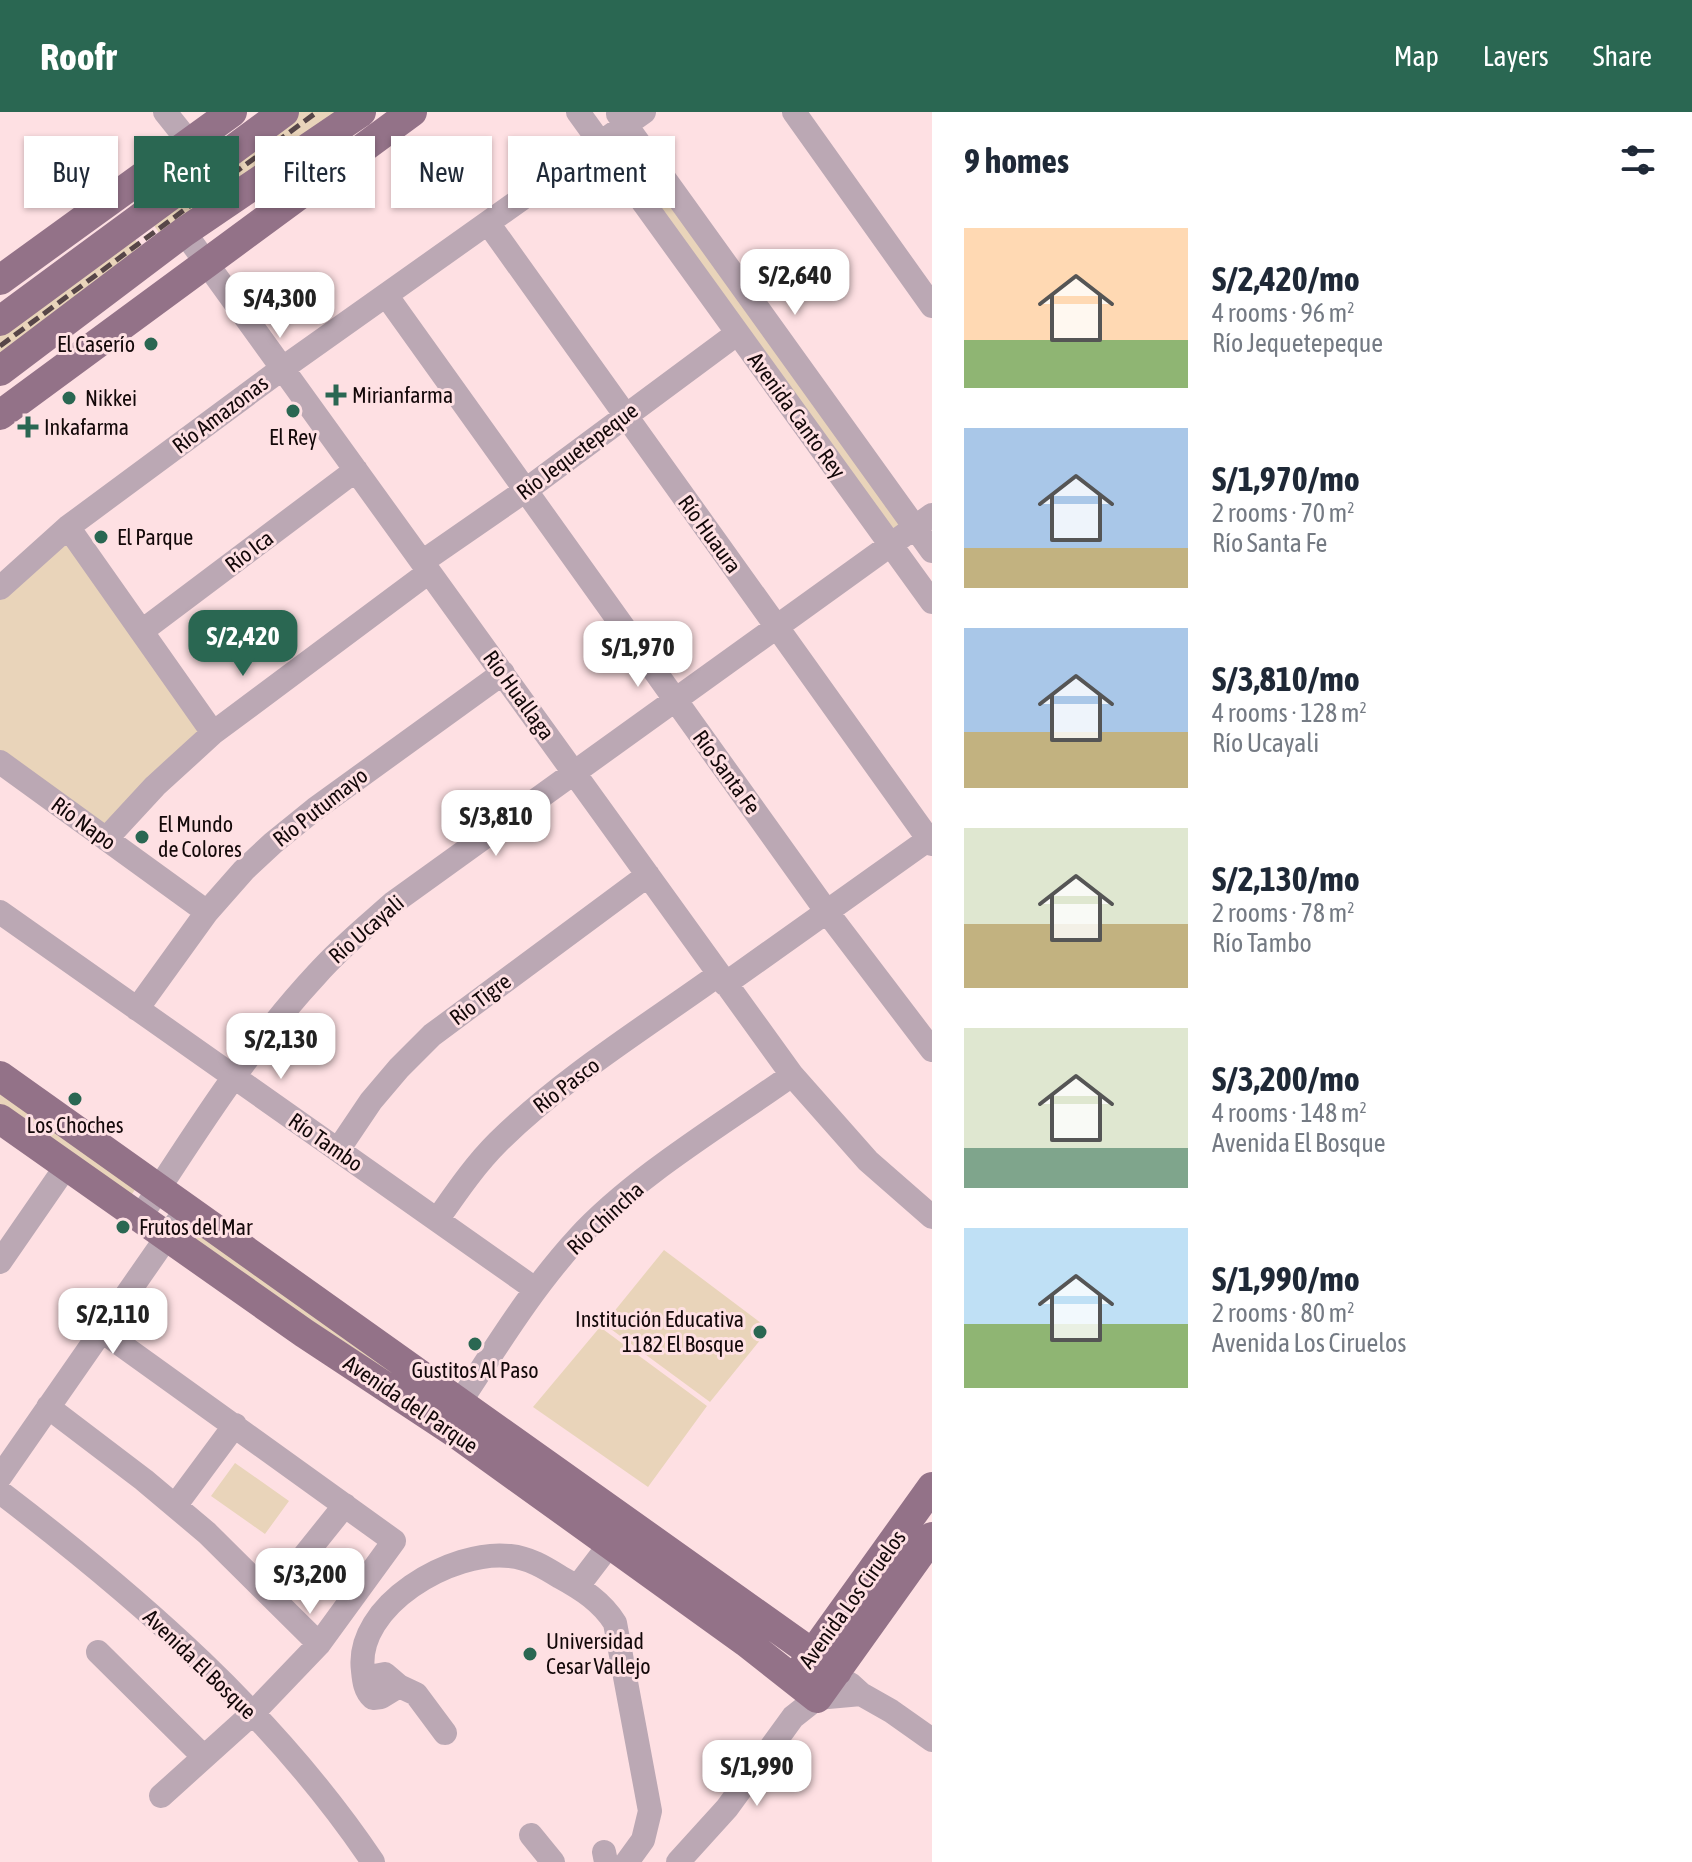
<!DOCTYPE html>
<meta charset="utf-8">
<style>
body{margin:0;font-family:"Asap Condensed",sans-serif;background:#f6f6f7;color:#1f2937;height:100vh;display:flex;flex-direction:column;font-size:30px;white-space:nowrap}
*{box-sizing:border-box;margin:0}
p{font-size:26px;color:#747a83}
.icon{flex:none;width:44px;height:44px;fill:none;stroke:currentColor;stroke-width:2;stroke-linecap:round;stroke-linejoin:round}
.map{position:relative;flex:1;overflow:hidden}
.drawer{display:flex;flex-direction:column;background:#fff;width:760px}
.drawer>*{flex:none}
.top-card{position:absolute;left:24px;top:24px;width:760px;height:72px;display:flex;gap:16px}
.price{position:absolute;translate:-50% -68px;padding:0 18px;border-radius:16px;background:#fff;color:#222;font-size:26px;line-height:52px;filter:drop-shadow(0 2px 4px #0008)}
.price::after{content:'';position:absolute;left:50%;top:48px;width:24px;height:18px;margin-left:-12px;background:inherit;clip-path:polygon(0 0,100% 0,50% 100%)}
.price.active{background:#2a6752;color:#fff}
ul{padding:0;list-style:none}
li{display:flex;align-items:center;gap:24px;height:200px;padding:0 32px}
li span{display:grid;place-items:center;flex:none;width:224px;height:160px;border-radius:0px;color:#555}
li>.icon{margin-inline-start:auto}
span .icon{width:96px;height:96px;fill:#fffc;stroke-width:1}
li b{font-size:34px}
h2{display:flex;justify-content:space-between;align-items:center;height:96px;padding:0 32px;font-size:34px}
.tag{padding:0 28px;border-radius:0px;background:#fff;box-shadow:0 2px 6px #0004;font-size:28px;line-height:72px}
.tag.active{background:#2a6752;color:#fff}
header{display:flex;align-items:center;gap:48px;box-sizing:border-box;height:112px;padding:0 40px;background:#2a6752;color:#fff}
header strong{font-size:38px}
nav{display:flex;gap:44px;margin-inline-start:auto;font-size:28px}
main{display:flex;flex:1;min-height:0}
.map>svg:first-child{display:block}
.green{fill:#e9d4ba}
.lines{fill:none;stroke-linecap:round;stroke-linejoin:round}
.minor{stroke:#bba8b4;stroke-width:24}
.major{stroke:#937288;stroke-width:30}
.rail{stroke:#574648;stroke-width:5;stroke-dasharray:12 6;stroke-linecap:butt}
.poi-dot{fill:#2a6752;stroke:#fee0e3;stroke-width:3}
.labels{text-anchor:middle;dominant-baseline:central;stroke-width:6;stroke-linejoin:round;paint-order:stroke}
.poi-label{font-size:22px;fill:#130809;stroke:#fee0e3;text-anchor:start}
.street-label{font-size:22px;fill:#130809;stroke:#fee0e3}
</style>
<header>
<strong>Roofr</strong>
<nav><a>Map</a><a>Layers</a><a>Share</a></nav>
</header>
<main>
<div class="map">
<svg width="932" height="1750" viewBox="0 0 932 1750">
<rect width="100%" height="100%" fill="#fee0e3"/>
<path class="green" d="M 299,0 L 337,0 L 164,128 L 151,109 Z
M 622,26 L 903,412 L 892,421 L 615,31 Z
M 131,122 L 146,142 L 0,252 L 0,218 Z
M 68,415 L 213,621 L 106,727 L 0,650 L 0,476 Z
M 0,982 L 136,1076 L 130,1085 L 0,993 Z
M 198,1119 L 473,1315 L 191,1129 Z
M 664,1138 L 769,1217 L 710,1290 L 604,1212 Z
M 600,1215 L 707,1294 L 648,1375 L 533,1295 Z
M 235,1351 L 289,1389 L 265,1422 L 211,1384 Z"/>
<g class="lines">
<path class="minor" d="M 165,0 L 189,30
M 578,0 L 932,490
M 794,0 L 932,194
M 618,2 L 932,439
M 488,111 L 932,732
M 184,120 L 792,963 L 868,1049 L 932,1105
M 386,183 L 827,800 L 932,938
M 68,415 L 213,621
M 422,450 L 526,378 L 731,226
M 0,476 L 68,415 L 283,256 L 644,0
M 142,519 L 356,358
M 0,650 L 207,800
M 106,727 L 155,674 L 213,621 L 429,460
M 0,800 L 535,1177
M 725,872 L 929,727
M 137,897 L 207,800 L 244,758 L 273,731 L 315,697 L 503,561
M 338,1038 L 371,989 L 399,956 L 432,923 L 648,763
M 141,1104 C 195,1021 249,935 317,862 C 340,836 367,814 393,791 L 932,403
M 437,1108 C 456,1081 474,1054 498,1030 C 563,966 644,916 718,863
M 0,1150 L 67,1053
M 102,1219 L 394,1429 L 319,1532 L 252,1602 L 161,1684
M 460,1290 C 497,1234 532,1176 578,1126 C 634,1065 723,1012 792,963
M 48,1295 L 144,1368 L 207,1421 L 319,1532
M 0,1365 L 187,1096
M 0,1380 C 139,1486 275,1604 373,1750
M 175,1394 L 235,1313
M 578,1474 L 610,1432
M 272,1484 L 345,1393
M 98,1540 L 204,1645
M 364,1566 L 385,1562 L 399,1574 L 416,1582 L 445,1621
M 850,1572 L 861,1582 L 891,1599 L 932,1628
M 399,1574 L 381,1585 L 373,1586 C 365,1579 364,1569 363,1559 C 354,1493 453,1437 510,1444 C 529,1446 544,1455 560,1465 C 582,1477 602,1490 615,1511 L 650,1699 L 643,1728 L 627,1750
M 531,1723 L 553,1750
M 604,1740 L 606,1750
M 678,1750 L 727,1696 L 793,1605 L 817,1586 L 861,1582"/>
<path class="major" d="M 0,168 L 232,0
M 0,209 L 284,0
M 0,259 L 184,120 L 361,0
M 0,303 L 412,0
M 0,964 L 837,1559
M 0,1007 L 304,1221 L 457,1322 L 746,1530 L 817,1586 L 932,1425
M 803,1555 L 932,1375"/>
<path class="rail" d="M 0,234 L 317,0"/>
</g>
<g class="poi-dot">
<circle cx="151" cy="232" r="8"/>
<path d="M332 271h8v8h8v8h-8v8h-8v-8h-8v-8h8z"/>
<circle cx="69" cy="286" r="8"/>
<circle cx="293" cy="299" r="8"/>
<path d="M24 303h8v8h8v8h-8v8h-8v-8h-8v-8h8z"/>
<circle cx="101" cy="425" r="8"/>
<circle cx="142" cy="725" r="8"/>
<circle cx="75" cy="987" r="8"/>
<circle cx="123" cy="1115" r="8"/>
<circle cx="760" cy="1220" r="8"/>
<circle cx="475" cy="1232" r="8"/>
<circle cx="530" cy="1542" r="8"/>
</g>
<g class="labels">
<g class="poi-label">
<text x="135" y="232" text-anchor="end">El Caserío</text>
<text x="352" y="283">Mirianfarma</text>
<text x="85" y="286">Nikkei</text>
<text x="44" y="315">Inkafarma</text>
<text x="293" y="325" text-anchor="middle">El Rey</text>
<text x="117" y="425">El Parque</text>
<text x="158" y="712">El Mundo<tspan x="158" dy="25">de Colores</tspan></text>
<text x="75" y="1013" text-anchor="middle">Los Choches</text>
<text x="139" y="1115">Frutos del Mar</text>
<text x="744" y="1207" text-anchor="end">Institución Educativa<tspan x="744" dy="25">1182 El Bosque</tspan></text>
<text x="475" y="1258" text-anchor="middle">Gustitos Al Paso</text>
<text x="546" y="1529">Universidad<tspan x="546" dy="25">Cesar Vallejo</tspan></text>
</g>
<g class="street-label">
<text transform="translate(220 302) rotate(-37)">Río Amazonas</text>
<text transform="translate(797 303) rotate(54)">Avenida Canto Rey</text>
<text transform="translate(577 339) rotate(-37)">Río Jequetepeque</text>
<text transform="translate(710 422) rotate(54)">Río Huaura</text>
<text transform="translate(249 439) rotate(-37)">Río Ica</text>
<text transform="translate(519 583) rotate(54)">Río Huallaga</text>
<text transform="translate(727 660) rotate(54)">Río Santa Fe</text>
<text transform="translate(320 695) rotate(-38)">Río Putumayo</text>
<text transform="translate(84 711) rotate(36)">Río Napo</text>
<text transform="translate(366 817) rotate(-41)">Río Ucayali</text>
<text transform="translate(480 887) rotate(-37)">Río Tigre</text>
<text transform="translate(566 973) rotate(-37)">Río Pasco</text>
<text transform="translate(326 1030) rotate(35)">Río Tambo</text>
<text transform="translate(605 1106) rotate(-43)">Río Chincha</text>
<text transform="translate(411 1292) rotate(34)">Avenida del Parque</text>
<text transform="translate(852 1487) rotate(-54)">Avenida Los Ciruelos</text>
<text transform="translate(200 1552) rotate(44)">Avenida El Bosque</text>
</g>
</g>
</svg>
<b class="price" style="left:795px;top:205px">S/2,640</b>
<b class="price" style="left:280px;top:228px">S/4,300</b>
<b class="price active" style="left:243px;top:566px">S/2,420</b>
<b class="price" style="left:638px;top:577px">S/1,970</b>
<b class="price" style="left:496px;top:746px">S/3,810</b>
<b class="price" style="left:281px;top:969px">S/2,130</b>
<b class="price" style="left:113px;top:1244px">S/2,110</b>
<b class="price" style="left:310px;top:1504px">S/3,200</b>
<b class="price" style="left:757px;top:1696px">S/1,990</b>
<div class="top-card">
<a class="tag">Buy</a>
<a class="tag active">Rent</a>
<a class="tag">Filters</a>
<a class="tag">New</a>
<a class="tag">Apartment</a>
</div>
</div>
<section class="drawer">
<h2>9 homes<svg class="icon" aria-label="filters" viewBox="0 0 24 24"><path d="M4 7h16M4 17h16"/><circle cx="9" cy="7" r="2"/><circle cx="15" cy="17" r="2"/></svg></h2>
<ul>
<li><span style="background:linear-gradient(#ffd9b3 70%,#8fb573 0)"><svg class="icon" aria-label="home" viewBox="0 0 24 24"><path d="M3 11l9-7 9 7M6 9v11h12V9"/></svg></span><div><b>S/2,420/mo</b><p>4 rooms · 96 m²</p><p>Río Jequetepeque</p></div></li>
<li><span style="background:linear-gradient(#a9c7e8 75%,#c2b280 0)"><svg class="icon" aria-label="home" viewBox="0 0 24 24"><path d="M3 11l9-7 9 7M6 9v11h12V9"/></svg></span><div><b>S/1,970/mo</b><p>2 rooms · 70 m²</p><p>Río Santa Fe</p></div></li>
<li><span style="background:linear-gradient(#a9c7e8 65%,#c2b280 0)"><svg class="icon" aria-label="home" viewBox="0 0 24 24"><path d="M3 11l9-7 9 7M6 9v11h12V9"/></svg></span><div><b>S/3,810/mo</b><p>4 rooms · 128 m²</p><p>Río Ucayali</p></div></li>
<li><span style="background:linear-gradient(#dfe7d0 60%,#c2b280 0)"><svg class="icon" aria-label="home" viewBox="0 0 24 24"><path d="M3 11l9-7 9 7M6 9v11h12V9"/></svg></span><div><b>S/2,130/mo</b><p>2 rooms · 78 m²</p><p>Río Tambo</p></div></li>
<li><span style="background:linear-gradient(#dfe7d0 75%,#7fa58c 0)"><svg class="icon" aria-label="home" viewBox="0 0 24 24"><path d="M3 11l9-7 9 7M6 9v11h12V9"/></svg></span><div><b>S/3,200/mo</b><p>4 rooms · 148 m²</p><p>Avenida El Bosque</p></div></li>
<li><span style="background:linear-gradient(#bfe0f5 60%,#8fb573 0)"><svg class="icon" aria-label="home" viewBox="0 0 24 24"><path d="M3 11l9-7 9 7M6 9v11h12V9"/></svg></span><div><b>S/1,990/mo</b><p>2 rooms · 80 m²</p><p>Avenida Los Ciruelos</p></div></li>
</ul>
</section>
</main>
